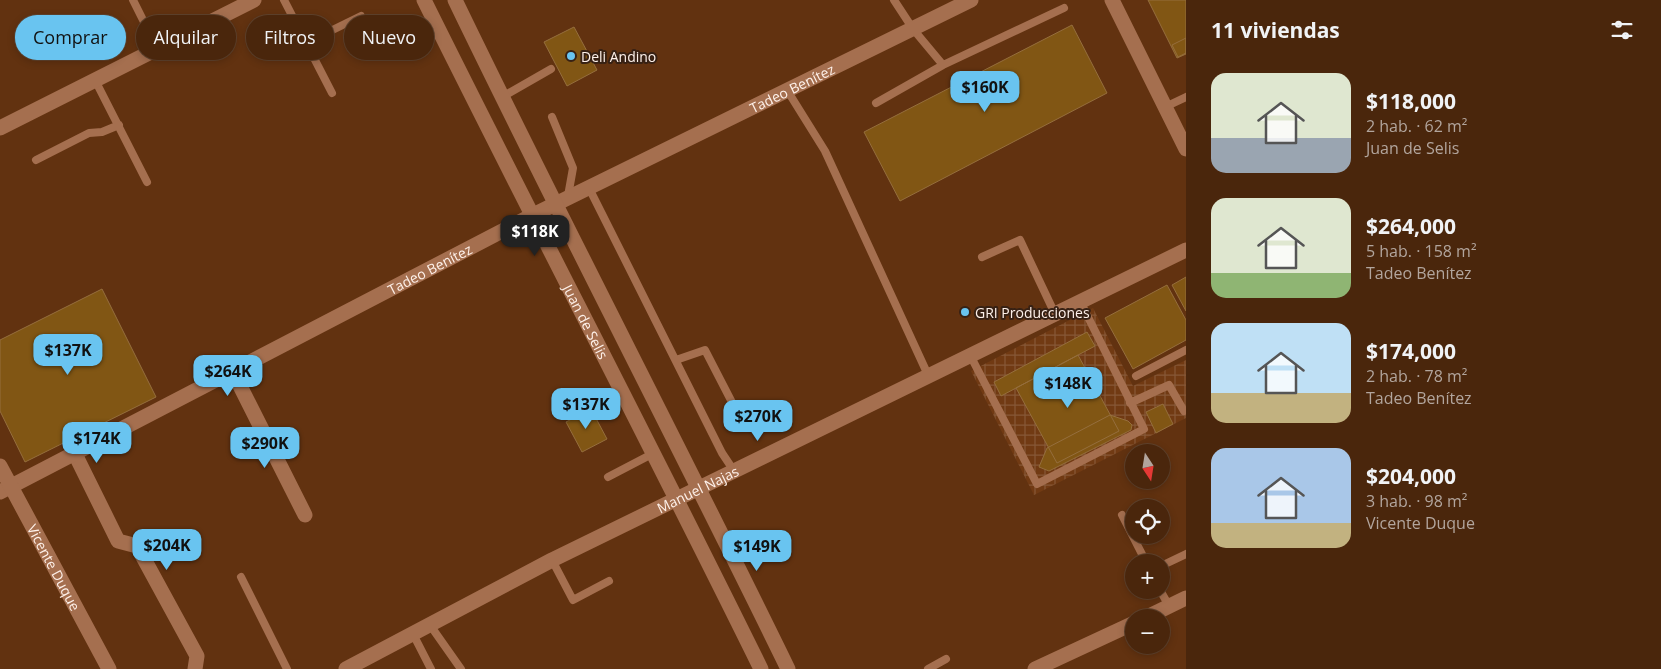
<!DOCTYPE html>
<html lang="es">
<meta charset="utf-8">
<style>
body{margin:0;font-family:"Open Sans",sans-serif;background:#54321a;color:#f1f3f6;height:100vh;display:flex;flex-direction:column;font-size:19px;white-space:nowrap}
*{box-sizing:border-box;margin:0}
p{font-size:16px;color:#b2a59d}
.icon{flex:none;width:28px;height:28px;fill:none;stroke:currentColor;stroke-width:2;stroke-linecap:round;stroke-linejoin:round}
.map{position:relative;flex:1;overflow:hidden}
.details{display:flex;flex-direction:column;background:#4a260c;width:475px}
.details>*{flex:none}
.banner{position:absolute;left:15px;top:15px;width:475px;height:45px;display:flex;gap:10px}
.needle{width:32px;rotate:168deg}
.fabs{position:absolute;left:1125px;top:444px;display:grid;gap:10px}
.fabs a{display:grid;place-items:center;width:45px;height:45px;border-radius:50%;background:#4a260c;box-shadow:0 2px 8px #0003,0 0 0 1px #61432d;font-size:25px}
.price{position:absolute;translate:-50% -42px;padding:0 11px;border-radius:10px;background:#69c4f0;color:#111;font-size:16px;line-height:32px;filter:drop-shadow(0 1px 2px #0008)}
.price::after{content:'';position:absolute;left:50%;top:30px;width:15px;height:11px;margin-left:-8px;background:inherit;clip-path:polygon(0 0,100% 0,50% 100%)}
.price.current{background:#222;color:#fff}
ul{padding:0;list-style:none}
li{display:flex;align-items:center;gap:15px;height:125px;padding:0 25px}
li span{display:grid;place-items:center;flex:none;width:140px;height:100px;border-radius:15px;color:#555}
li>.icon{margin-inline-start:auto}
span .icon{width:60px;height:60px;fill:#fffc;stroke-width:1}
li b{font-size:21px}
h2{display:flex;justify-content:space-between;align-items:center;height:60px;padding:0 25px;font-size:21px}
.pill{padding:0 18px;border-radius:22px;background:#4a260c;box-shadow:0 2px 8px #0003,0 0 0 1px #61432d;font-size:18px;line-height:45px}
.pill.current{background:#69c4f0;color:#111}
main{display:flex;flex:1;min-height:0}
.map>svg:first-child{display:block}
.industrial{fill:url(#industrial-grid)}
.building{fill:#815614;stroke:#956e3d}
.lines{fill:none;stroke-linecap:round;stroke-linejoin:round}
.service{stroke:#a56f4f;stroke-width:8}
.minor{stroke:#a56f4f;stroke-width:15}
.tertiary{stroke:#a56f4f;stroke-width:15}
.secondary{stroke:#a56f4f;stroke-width:15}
.poi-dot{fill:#69c4f0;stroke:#372114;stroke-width:2}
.labels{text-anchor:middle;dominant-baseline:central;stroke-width:4;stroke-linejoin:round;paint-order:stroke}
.poi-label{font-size:14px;fill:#fef1ea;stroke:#372114;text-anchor:start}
.street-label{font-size:14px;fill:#fef1ea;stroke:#372114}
</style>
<main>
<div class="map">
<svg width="1186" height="669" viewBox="0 0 1186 669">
<defs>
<pattern id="industrial-grid" width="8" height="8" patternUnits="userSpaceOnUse" patternTransform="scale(1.25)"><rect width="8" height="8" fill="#713a13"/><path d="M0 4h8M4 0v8" fill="none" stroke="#865736"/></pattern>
</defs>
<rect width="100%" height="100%" fill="#623210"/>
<path class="industrial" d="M 1093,308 L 1133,386 L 1186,360 L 1186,418 L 1034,495 L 971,371 Z"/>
<path class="building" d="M 1148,0 L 1186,0 L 1186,54 L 1177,58 Z
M 415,20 L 426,43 L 403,54 L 392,31 Z
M 1072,25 L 1107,93 L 900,201 L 864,132 Z
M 574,27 L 597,70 L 567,86 L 544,42 Z
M 1186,38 L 1186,53 L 1178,57 L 1172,45 Z
M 1186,277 L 1186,311 L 1172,285 Z
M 1167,285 L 1186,320 L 1186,340 L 1133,369 L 1105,318 Z
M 102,289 L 156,397 L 25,462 L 0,411 L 0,340 Z
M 1087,332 L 1095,346 L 1001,396 L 994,382 Z
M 1078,355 L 1119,431 L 1057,463 L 1016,388 Z
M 1163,404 L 1173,424 L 1156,433 L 1146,412 Z
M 591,409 L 607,439 L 582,452 L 566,422 Z
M 1110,415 L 1128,421 L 1132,425 L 1131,430 L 1049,471 L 1039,467 L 1047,448 Z"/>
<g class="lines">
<path class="service" d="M 133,0 L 157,48
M 284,0 L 332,93
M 894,0 L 913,29 L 943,65
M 306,43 L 361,16
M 95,80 L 147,182
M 787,90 L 825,151 L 928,375
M 502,97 L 551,69
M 876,103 L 943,65 L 1064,8
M 1165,107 L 1186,97
M 552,117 L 573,168 L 568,196
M 36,160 L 89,133 L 102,132 L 119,125
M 589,188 L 722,453 L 734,471
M 982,257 L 1020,240 L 1055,314
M 970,355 L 1037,484 L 1144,429 L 1080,301
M 676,360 L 705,350 L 737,412
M 1136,376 L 1186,350
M 1130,403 L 1169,385 L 1184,411
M 608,477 L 654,453
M 1122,515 L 1146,562
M 552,560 L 573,600 L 609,581
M 1161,566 L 1186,554
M 241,577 L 287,669
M 1160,590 L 1169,606
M 430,625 L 461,669
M 413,634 L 431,669
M 928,669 L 946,659"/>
<g class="minor">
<path d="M 1112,0 L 1186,149"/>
<path d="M 233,372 L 305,515"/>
<path d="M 75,454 L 118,541 L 137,546 L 197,656 L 195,669"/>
<path id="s1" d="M 0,492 L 531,216 L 971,0"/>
<path d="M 1145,618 L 1186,598"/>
<path id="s2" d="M 346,669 L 552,560 L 1186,250"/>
<path d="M 1035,669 L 1134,623"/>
</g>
<g class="tertiary">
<path d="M 0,128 L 254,0"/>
<path id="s3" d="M 0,466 L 109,669"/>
</g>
<g class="secondary">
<path id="s4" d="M 424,0 C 535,224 651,445 761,669"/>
<path d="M 455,0 C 563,224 679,445 788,669"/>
</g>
</g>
<g class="poi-dot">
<circle cx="571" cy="56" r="5"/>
<circle cx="965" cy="312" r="5"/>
</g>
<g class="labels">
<g class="poi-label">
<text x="581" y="56">Deli Andino</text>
<text x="975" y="312">GRI Producciones</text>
</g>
<g class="street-label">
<text stroke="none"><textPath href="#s1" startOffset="889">Tadeo Benítez</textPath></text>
<text stroke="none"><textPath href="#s1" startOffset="484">Tadeo Benítez</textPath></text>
<text stroke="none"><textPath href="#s4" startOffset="360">Juan de Selis</textPath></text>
<text stroke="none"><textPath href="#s2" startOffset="395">Manuel Najas</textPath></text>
<text stroke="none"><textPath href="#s3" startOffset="115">Vicente Duque</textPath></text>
</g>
</g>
</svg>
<div class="fabs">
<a><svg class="needle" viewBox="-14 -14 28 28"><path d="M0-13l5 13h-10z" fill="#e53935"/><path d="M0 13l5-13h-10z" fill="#b2a59d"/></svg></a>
<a><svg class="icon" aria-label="locate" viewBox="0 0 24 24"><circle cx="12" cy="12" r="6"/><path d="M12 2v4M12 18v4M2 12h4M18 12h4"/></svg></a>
<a>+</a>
<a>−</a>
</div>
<b class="price" style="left:985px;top:113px">$160K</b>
<b class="price current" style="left:535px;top:257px">$118K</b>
<b class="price" style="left:68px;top:376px">$137K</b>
<b class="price" style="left:228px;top:397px">$264K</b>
<b class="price" style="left:1068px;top:409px">$148K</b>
<b class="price" style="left:586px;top:430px">$137K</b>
<b class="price" style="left:758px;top:442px">$270K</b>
<b class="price" style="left:97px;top:464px">$174K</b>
<b class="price" style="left:265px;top:469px">$290K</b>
<b class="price" style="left:167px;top:571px">$204K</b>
<b class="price" style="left:757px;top:572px">$149K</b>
<div class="banner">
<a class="pill current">Comprar</a>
<a class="pill">Alquilar</a>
<a class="pill">Filtros</a>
<a class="pill">Nuevo</a>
</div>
</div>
<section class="details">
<h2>11 viviendas<svg class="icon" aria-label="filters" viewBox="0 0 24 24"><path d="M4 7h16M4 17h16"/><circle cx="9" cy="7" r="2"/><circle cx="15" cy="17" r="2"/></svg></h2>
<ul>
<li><span style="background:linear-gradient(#dfe7d0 65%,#9aa5b1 0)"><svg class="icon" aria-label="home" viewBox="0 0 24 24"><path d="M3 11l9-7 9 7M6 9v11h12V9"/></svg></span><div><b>$118,000</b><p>2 hab. · 62 m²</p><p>Juan de Selis</p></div></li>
<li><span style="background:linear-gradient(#dfe7d0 75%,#8fb573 0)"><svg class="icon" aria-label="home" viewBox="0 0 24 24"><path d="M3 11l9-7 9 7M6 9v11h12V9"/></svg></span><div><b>$264,000</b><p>5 hab. · 158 m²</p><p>Tadeo Benítez</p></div></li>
<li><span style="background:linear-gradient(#bfe0f5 70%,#c2b280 0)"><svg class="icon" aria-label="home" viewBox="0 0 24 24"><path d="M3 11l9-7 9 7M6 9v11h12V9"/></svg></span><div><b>$174,000</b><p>2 hab. · 78 m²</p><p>Tadeo Benítez</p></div></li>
<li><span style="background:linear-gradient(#a9c7e8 75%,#c2b280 0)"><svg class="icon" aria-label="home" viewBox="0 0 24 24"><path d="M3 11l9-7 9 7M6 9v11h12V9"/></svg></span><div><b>$204,000</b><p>3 hab. · 98 m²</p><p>Vicente Duque</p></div></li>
</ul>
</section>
</main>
